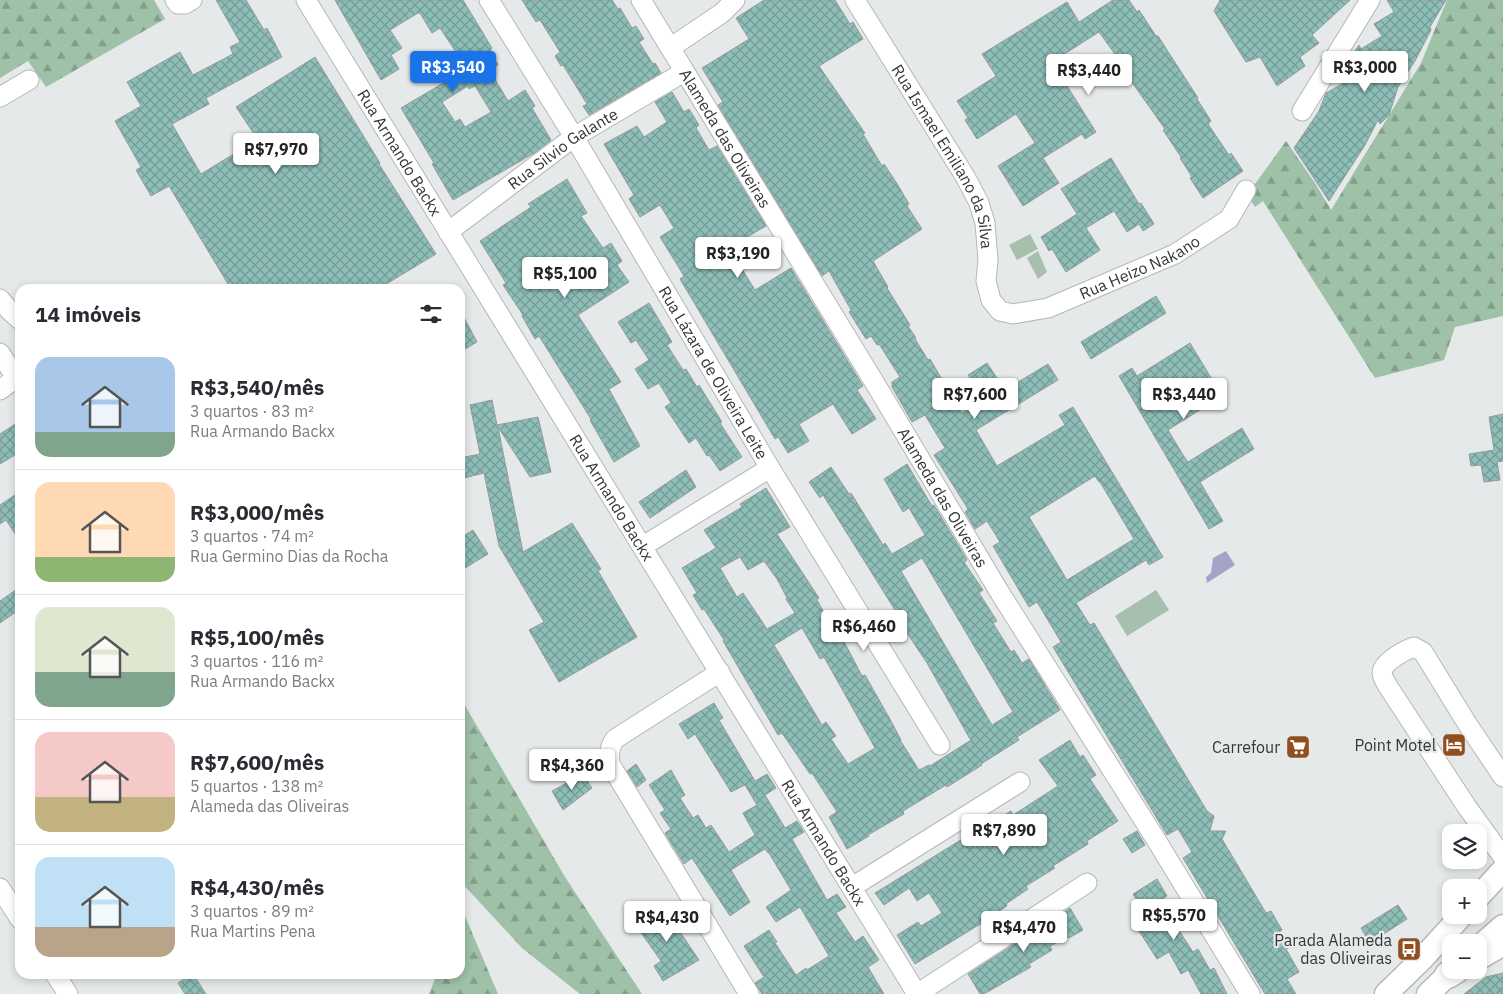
<!DOCTYPE html>
<html lang="pt">
<meta charset="utf-8">
<style>
body{margin:0;font-family:"IBM Plex Sans",sans-serif;background:#f7f7f7;color:#2b2b33;height:100vh;display:flex;flex-direction:column;font-size:19px;white-space:nowrap}
*{box-sizing:border-box;margin:0}
p{font-size:16px;color:#7c7c81}
.icon{flex:none;width:28px;height:28px;fill:none;stroke:currentColor;stroke-width:2;stroke-linecap:round;stroke-linejoin:round}
.map{position:relative;flex:1;overflow:hidden}
.drawer{position:absolute;left:15px;top:284px;width:450px;height:695px;display:flex;flex-direction:column;background:#fff;border-radius:15px;box-shadow:0 2px 8px #0003}
.drawer>*{flex:none}
.fabs{position:absolute;left:1442px;top:824px;display:grid;gap:10px}
.fabs a{display:grid;place-items:center;width:45px;height:45px;border-radius:10px;background:#fff;box-shadow:0 2px 8px #0003;font-size:25px}
.price{position:absolute;translate:-50% -42px;padding:0 11px;border-radius:5px;background:#fff;color:#222;font-size:16px;line-height:32px;filter:drop-shadow(0 1px 2px #0008)}
.price::after{content:'';position:absolute;left:50%;top:30px;width:15px;height:11px;margin-left:-8px;background:inherit;clip-path:polygon(0 0,100% 0,50% 100%)}
.price.on{background:#1a73e8;color:#fff}
ul{padding:0;list-style:none}
li{display:flex;align-items:center;gap:15px;height:125px;padding:0 20px}
li+li{border-top:1px solid #e1e1e2}
li span{display:grid;place-items:center;flex:none;width:140px;height:100px;border-radius:15px;color:#555}
li>.icon{margin-inline-start:auto}
span .icon{width:60px;height:60px;fill:#fffc;stroke-width:1}
li b{font-size:21px}
h2{display:flex;justify-content:space-between;align-items:center;height:60px;padding:0 20px;font-size:21px}
.map>svg:first-child{display:block}
.green{fill:#a7bfad}
.forest{fill:url(#forest-firs)}
.water{fill:#a5a3c7}
.building{fill:url(#building-cross-hatch);stroke:#979b9a;fill-rule:evenodd}
.lines{fill:none;stroke-linecap:round;stroke-linejoin:round}
.minor-casing{stroke:#b4b7b8;stroke-width:21}
.major-casing{stroke:#b4b7b8;stroke-width:25}
.highway-casing{stroke:#b4b7b8;stroke-width:29}
.minor{stroke:#fff;stroke-width:19}
.major{stroke:#fff;stroke-width:22}
.highway{stroke:#fff;stroke-width:26}
.labels{text-anchor:middle;dominant-baseline:central;stroke-width:4.5;stroke-linejoin:round;paint-order:stroke}
.street-label{font-size:16px;fill:#353636;stroke:#e6e9ea}
.poi-label{font-size:16px;fill:#353636;stroke:#e6e9ea;text-anchor:end}
</style>
<div class="map">
<svg width="1503" height="994" viewBox="0 0 1503 994">
<defs>
<pattern id="forest-firs" width="22" height="20" patternUnits="userSpaceOnUse" patternTransform="scale(1.25)"><rect width="22" height="20" fill="#9ec1a7"/><path d="M5 1l3.5 6h-7zM16 11l3.5 6h-7z" fill="#829e89"/></pattern>
<pattern id="building-cross-hatch" width="8" height="8" patternUnits="userSpaceOnUse" patternTransform="scale(1.25)"><rect width="8" height="8" fill="#8dbeb8"/><path d="M0 0l8 8M0 8l8-8" fill="none" stroke="#749b96"/></pattern>
</defs>
<rect width="100%" height="100%" fill="#e6e9ea"/>
<path class="green" d="M 1030,234 L 1038,249 L 1017,260 L 1009,245 Z
M 1038,251 L 1047,272 L 1038,279 L 1027,258 Z
M 1156,590 L 1169,610 L 1127,636 L 1115,616 Z"/>
<path class="forest" d="M 0,0 L 154,0 L 165,19 L 46,87 L 28,61 L 0,78 Z
M 1447,0 L 1503,0 L 1503,316 L 1455,327 L 1444,360 L 1375,378 L 1263,201 L 1255,207 L 1247,195 L 1286,141 L 1315,183 L 1331,210 L 1421,63 Z
M 460,697 L 565,877 L 642,994 L 580,994 L 522,948 L 460,881 Z
M 460,904 L 498,994 L 429,994 L 435,979 L 433,974 L 460,974 Z"/>
<path class="water" d="M 1226,551 L 1235,565 L 1207,583 L 1206,577 L 1211,573 L 1213,558 Z"/>
<path class="building" d="M 216,0 L 246,0 L 264,30 L 267,28 L 282,57 L 206,98 L 209,104 L 172,124 L 201,174 L 255,141 L 252,135 L 254,134 L 236,107 L 315,57 L 380,163 L 379,164 L 436,254 L 378,289 L 231,289 L 169,186 L 151,196 L 136,170 L 141,167 L 115,121 L 141,106 L 127,82 L 180,52 L 193,75 L 233,54 L 230,47 L 240,42 Z
M 335,0 L 463,0 L 492,48 L 490,50 L 498,65 L 493,68 L 496,74 L 493,76 L 508,101 L 525,90 L 535,106 L 532,108 L 551,140 L 536,152 L 453,200 L 432,164 L 434,163 L 401,108 L 440,85 L 463,73 L 452,54 L 456,52 L 440,28 L 432,33 L 420,13 L 418,13 L 390,30 L 402,48 L 391,55 L 399,69 L 381,80 ZM 468,86 L 469,89 L 475,86 L 491,112 L 465,127 L 460,119 L 455,122 L 442,102 Z
M 522,0 L 612,0 L 618,9 L 620,8 L 632,28 L 636,26 L 644,39 L 639,42 L 653,64 L 655,63 L 661,73 L 589,115 L 583,106 L 587,104 L 563,65 L 561,66 L 555,56 L 560,52 L 540,20 L 536,22 Z
M 764,0 L 835,0 L 850,24 L 853,22 L 863,39 L 819,66 L 865,133 L 863,134 L 882,166 L 884,164 L 896,182 L 909,204 L 907,206 L 922,229 L 873,261 L 888,287 L 887,288 L 910,325 L 908,326 L 916,338 L 915,339 L 928,360 L 930,359 L 962,413 L 984,399 L 968,375 L 987,363 L 1005,390 L 1048,364 L 1058,380 L 976,430 L 997,466 L 1065,425 L 1059,415 L 1073,407 L 1163,557 L 1149,565 L 1146,560 L 1076,603 L 1090,625 L 1094,623 L 1207,811 L 1214,816 L 1210,831 L 1226,831 L 1222,839 L 1266,913 L 1271,911 L 1282,930 L 1280,931 L 1290,947 L 1286,949 L 1299,972 L 1287,979 L 1296,994 L 1265,994 L 1183,858 L 1192,852 L 1178,829 L 1167,835 L 1053,647 L 1061,642 L 1037,602 L 1029,607 L 993,546 L 1000,542 L 987,521 L 975,529 L 965,512 L 968,509 L 934,455 L 945,448 L 925,415 L 912,422 L 892,387 L 892,382 L 900,377 L 879,344 L 877,345 L 871,336 L 866,339 L 849,312 L 851,310 L 829,271 L 822,276 L 718,105 L 723,102 L 702,68 L 749,39 L 736,18 ZM 1095,476 L 1099,482 L 1100,482 L 1134,539 L 1067,580 L 1029,517 Z
M 1113,0 L 1129,0 L 1137,12 L 1139,10 L 1156,36 L 1158,36 L 1198,98 L 1197,99 L 1211,121 L 1208,124 L 1229,155 L 1231,153 L 1243,171 L 1203,198 L 1190,178 L 1192,177 L 1180,158 L 1181,157 L 1163,130 L 1165,129 L 1131,81 L 1133,79 L 1099,32 L 1052,62 L 1096,132 L 1085,139 L 1082,134 L 1043,158 L 1059,183 L 1023,206 L 998,166 L 1035,143 L 1016,114 L 977,139 L 965,120 L 968,118 L 957,101 L 996,76 L 982,54 L 1067,2 L 1079,22 Z
M 1220,0 L 1350,0 L 1312,35 L 1319,43 L 1300,57 L 1305,66 L 1277,86 L 1260,57 L 1246,62 L 1214,11 Z
M 1387,0 L 1446,0 L 1430,27 L 1431,30 L 1415,61 L 1398,87 L 1389,115 L 1380,124 L 1378,120 L 1365,145 L 1329,201 L 1294,148 L 1319,111 L 1326,93 L 1342,84 L 1338,76 L 1359,45 L 1361,49 L 1382,36 L 1374,24 L 1394,12 Z
M 672,92 L 684,112 L 689,109 L 699,125 L 696,128 L 709,150 L 717,146 L 766,226 L 728,248 L 729,250 L 725,253 L 736,273 L 742,269 L 755,290 L 791,268 L 863,386 L 857,390 L 876,419 L 852,434 L 833,404 L 799,424 L 809,441 L 788,453 L 778,437 L 775,439 L 680,279 L 684,276 L 660,237 L 674,228 L 660,205 L 640,217 L 629,199 L 634,195 L 604,144 L 637,126 L 644,137 L 667,122 L 655,102 Z
M 1111,158 L 1139,204 L 1141,203 L 1154,224 L 1143,231 L 1139,224 L 1127,232 L 1114,211 L 1086,228 L 1100,250 L 1066,272 L 1052,249 L 1049,251 L 1041,237 L 1077,214 L 1061,189 Z
M 567,179 L 587,213 L 581,216 L 603,248 L 611,243 L 622,261 L 617,265 L 629,282 L 578,315 L 621,382 L 609,389 L 640,446 L 614,462 L 590,420 L 591,419 L 539,336 L 535,339 L 522,316 L 523,315 L 503,285 L 506,283 L 480,241 L 531,207 L 528,204 Z
M 1156,296 L 1166,313 L 1091,359 L 1081,342 Z
M 649,303 L 672,342 L 667,345 L 683,370 L 686,369 L 697,387 L 699,385 L 722,422 L 720,423 L 742,457 L 720,471 L 709,455 L 707,456 L 696,438 L 689,443 L 665,407 L 671,403 L 659,383 L 648,389 L 635,369 L 649,360 L 636,340 L 631,343 L 618,322 Z
M 460,310 L 477,342 L 460,352 Z
M 1190,343 L 1222,396 L 1168,430 L 1183,455 L 1188,462 L 1242,428 L 1254,449 L 1200,482 L 1223,521 L 1209,529 L 1119,376 L 1132,368 L 1137,376 Z
M 492,400 L 497,425 L 538,417 L 551,472 L 530,477 L 498,427 L 523,552 L 572,523 L 601,569 L 598,571 L 637,637 L 559,682 L 529,630 L 544,622 L 499,546 L 484,473 L 460,479 L 460,458 L 480,454 L 470,405 Z
M 1503,414 L 1503,461 L 1497,462 L 1500,480 L 1484,482 L 1481,465 L 1471,466 L 1469,454 L 1494,450 L 1489,417 Z
M 20,421 L 20,452 L 0,464 L 0,434 Z
M 907,464 L 932,506 L 934,505 L 967,560 L 964,562 L 983,590 L 979,593 L 997,621 L 993,623 L 1011,652 L 1014,650 L 1022,663 L 1029,659 L 1060,710 L 1017,737 L 1019,740 L 981,764 L 982,765 L 947,787 L 946,785 L 903,811 L 904,814 L 868,835 L 869,836 L 847,849 L 829,817 L 837,812 L 812,773 L 810,774 L 782,733 L 778,735 L 723,641 L 724,640 L 704,609 L 702,610 L 693,595 L 697,593 L 682,568 L 716,548 L 704,530 L 742,507 L 740,504 L 766,488 L 790,527 L 777,534 L 819,598 L 817,600 L 829,621 L 830,620 L 839,632 L 862,676 L 865,675 L 891,721 L 901,740 L 900,740 L 919,770 L 929,765 L 930,766 L 971,740 L 970,739 L 927,663 L 893,612 L 895,610 L 823,495 L 820,498 L 809,482 L 831,467 L 849,494 L 851,493 L 883,545 L 885,543 L 892,554 L 925,535 L 909,508 L 903,512 L 884,479 ZM 740,557 L 748,570 L 764,561 L 777,579 L 787,598 L 786,599 L 795,613 L 767,629 L 743,593 L 737,597 L 720,568 ZM 922,558 L 1013,712 L 992,725 L 901,571 ZM 802,628 L 820,659 L 824,657 L 875,748 L 848,764 L 831,739 L 836,736 L 826,722 L 822,725 L 774,645 Z
M 686,470 L 696,487 L 650,518 L 639,502 Z
M 15,495 L 20,503 L 20,541 L 6,520 L 0,524 L 0,505 Z
M 473,530 L 488,554 L 460,571 L 460,538 Z
M 20,587 L 20,609 L 0,623 L 0,601 Z
M 714,703 L 723,718 L 719,720 L 755,781 L 767,774 L 776,788 L 765,795 L 785,828 L 797,821 L 804,832 L 792,839 L 827,900 L 837,894 L 846,907 L 836,913 L 855,942 L 863,936 L 879,960 L 868,967 L 884,994 L 762,994 L 755,983 L 764,977 L 744,946 L 769,930 L 777,942 L 775,943 L 796,975 L 806,968 L 807,970 L 829,956 L 800,907 L 776,922 L 766,907 L 791,890 L 769,853 L 768,853 L 765,849 L 731,870 L 750,902 L 730,916 L 692,858 L 684,864 L 665,833 L 671,829 L 660,813 L 665,810 L 649,785 L 671,770 L 685,795 L 680,798 L 693,818 L 698,815 L 706,828 L 711,825 L 729,852 L 755,835 L 743,813 L 757,805 L 745,785 L 731,792 L 695,734 L 688,739 L 679,724 Z
M 1070,740 L 1080,757 L 1083,755 L 1096,775 L 1090,779 L 1118,821 L 1087,841 L 1088,844 L 1053,866 L 1055,868 L 1026,886 L 1028,889 L 1006,904 L 1007,906 L 990,917 L 990,918 L 915,964 L 897,935 L 918,922 L 921,926 L 942,913 L 929,893 L 917,901 L 909,888 L 884,905 L 875,893 L 972,833 L 973,834 L 1011,811 L 1013,815 L 1058,786 L 1039,760 Z
M 636,764 L 646,780 L 637,787 L 627,771 Z
M 583,774 L 592,788 L 563,810 L 552,791 Z
M 1137,831 L 1145,845 L 1132,853 L 1123,839 Z
M 1157,879 L 1167,896 L 1161,900 L 1172,920 L 1193,952 L 1198,949 L 1210,970 L 1214,968 L 1227,994 L 1201,994 L 1188,970 L 1181,974 L 1169,952 L 1157,959 L 1139,931 L 1151,924 L 1133,894 Z
M 666,905 L 676,921 L 674,923 L 699,960 L 663,981 L 654,966 L 661,961 L 637,927 L 643,923 L 642,920 Z
M 1398,905 L 1407,919 L 1370,943 L 1361,928 Z
M 1070,908 L 1083,930 L 1069,938 L 1067,937 L 1050,946 L 1052,950 L 1029,964 L 1031,967 L 984,994 L 980,994 L 968,974 Z
M 1503,973 L 1503,994 L 1464,994 L 1486,977 Z
M 192,974 L 193,974 L 206,994 L 185,994 L 178,983 Z"/>
<g class="lines">
<defs>
<g id="minor">
<path d="M 175,0 L 178,4 L 185,4 L 192,0"/>
<path id="s1" d="M 306,0 L 917,994"/>
<path id="s2" d="M 489,0 L 574,137 L 770,468 L 940,745"/>
<path id="s3" d="M 641,0 L 876,385 L 1000,593 L 1155,838 L 1250,994"/>
<path id="s4" d="M 855,0 L 966,178 L 979,203 L 985,223 L 988,260 L 986,281 L 991,300 L 1000,311 L 1013,314 L 1048,308 L 1175,254 L 1229,219 L 1246,190"/>
<path d="M 670,48 L 722,13 L 735,0"/>
<path d="M 0,97 L 29,80"/>
<path d="M 1302,111 L 1370,0"/>
<path id="s5" d="M 448,232 L 574,137 L 684,72"/>
<path d="M 0,299 L 10,311 L 20,320"/>
<path d="M 0,353 L 16,378 L 0,390"/>
<path d="M 643,546 L 770,468"/>
<path d="M 720,672 L 615,739 C 609,747 609,754 610,764 L 749,994"/>
<path d="M 1503,777 L 1468,725 L 1423,652 L 1414,647 C 1405,650 1387,660 1383,669 C 1380,675 1385,680 1387,685 L 1467,807 L 1503,857"/>
<path d="M 852,887 L 1020,782"/>
<path d="M 0,888 L 20,919"/>
<path d="M 55,974 L 68,994"/>
<path d="M 917,994 L 1087,883"/>
</g>
<path id="major" d="M 1479,896 L 1503,870
M 1479,947 L 1503,926
M 1386,994 L 1422,959 L 1462,915
M 1428,994 L 1453,970"/>
<path id="highway" d="M 1479,956 L 1503,942
M 1448,975 L 1456,970"/>
</defs>
<use href="#minor" class="minor-casing"/>
<use href="#major" class="major-casing"/>
<use href="#highway" class="highway-casing"/>
<use href="#minor" class="minor"/>
<use href="#major" class="major"/>
<use href="#highway" class="highway"/>
</g>
<defs>
<symbol id="hotel-square" viewBox="-11 -11 22 22"><rect x="-9" y="-9" width="18" height="18" rx="4" fill="#914e1f" stroke="#e6e9ea"/><path d="M-6-4.5h1.5V1H6V5H4.5V3h-9V5H-6ZM-4 0a1.8 1.8 0 1 1 3.6 0ZM.5 0V-2.5h3Q6-2.5 6 0Z" fill="#fff"/></symbol>
<symbol id="supermarket-square" viewBox="-11 -11 22 22"><rect x="-9" y="-9" width="18" height="18" rx="4" fill="#914e1f" stroke="#e6e9ea"/><path d="M-6-5.5h2.5l.6 2H6L4.5 2H-2.5L-4.4-4H-6ZM-1.5 3.2a1.3 1.3 0 1 0 .1 0ZM3 3.2a1.3 1.3 0 1 0 .1 0Z" fill="#fff"/></symbol>
<symbol id="bus-square" viewBox="-11 -11 22 22"><rect x="-9" y="-9" width="18" height="18" rx="4" fill="#914e1f" stroke="#e6e9ea"/><path d="M-5-6H5V4H4V6H2V4H-2V6H-4V4H-5ZM-3.5-4V0h7V-4ZM-3.5 1.2v1.5H-2V1.2ZM2 1.2v1.5H3.5V1.2Z" fill="#fff"/></symbol>
</defs>
<g fill-rule="evenodd">
<use href="#hotel-square" x="1440" y="731" width="28" height="28"/>
<use href="#supermarket-square" x="1284" y="733" width="28" height="28"/>
<use href="#bus-square" x="1395" y="935" width="28" height="28"/>
</g>
<g class="labels">
<g class="street-label">
<text stroke="none"><textPath href="#s3" startOffset="162">Alameda das Oliveiras</textPath></text>
<text stroke="none"><textPath href="#s5" startOffset="142">Rua Silvio Galante</textPath></text>
<text stroke="none"><textPath href="#s1" startOffset="179">Rua Armando Backx</textPath></text>
<text stroke="none"><textPath href="#s4" startOffset="181">Rua Ismael Emiliano da Silva</textPath></text>
<text stroke="none"><textPath href="#s4" startOffset="500">Rua Heizo Nakano</textPath></text>
<text stroke="none"><textPath href="#s2" startOffset="435">Rua Lázara de Oliveira Leite</textPath></text>
<text stroke="none"><textPath href="#s1" startOffset="584">Rua Armando Backx</textPath></text>
<text stroke="none"><textPath href="#s3" startOffset="582">Alameda das Oliveiras</textPath></text>
<text stroke="none"><textPath href="#s1" startOffset="989">Rua Armando Backx</textPath></text>
</g>
<g class="poi-label">
<text x="1436" y="745">Point Motel</text>
<text x="1280" y="747">Carrefour</text>
<text x="1392" y="940">Parada Alameda<tspan x="1392" dy="18">das Oliveiras</tspan></text>
</g>
</g>
</svg>
<div class="fabs">
<a><svg class="icon" aria-label="layers" viewBox="0 0 24 24"><path d="M12 4l9 5-9 5-9-5zM3 14l9 5 9-5"/></svg></a>
<a>+</a>
<a>−</a>
</div>
<b class="price on" style="left:453px;top:93px">R$3,540</b>
<b class="price" style="left:1365px;top:93px">R$3,000</b>
<b class="price" style="left:1089px;top:96px">R$3,440</b>
<b class="price" style="left:276px;top:175px">R$7,970</b>
<b class="price" style="left:738px;top:279px">R$3,190</b>
<b class="price" style="left:565px;top:299px">R$5,100</b>
<b class="price" style="left:975px;top:420px">R$7,600</b>
<b class="price" style="left:1184px;top:420px">R$3,440</b>
<b class="price" style="left:864px;top:652px">R$6,460</b>
<b class="price" style="left:572px;top:791px">R$4,360</b>
<b class="price" style="left:1004px;top:856px">R$7,890</b>
<b class="price" style="left:1174px;top:941px">R$5,570</b>
<b class="price" style="left:667px;top:943px">R$4,430</b>
<b class="price" style="left:1024px;top:953px">R$4,470</b>
<section class="drawer">
<h2>14 imóveis<svg class="icon" aria-label="filters" viewBox="0 0 24 24"><path d="M4 7h16M4 17h16"/><circle cx="9" cy="7" r="2"/><circle cx="15" cy="17" r="2"/></svg></h2>
<ul>
<li><span style="background:linear-gradient(#a9c7e8 75%,#7fa58c 0)"><svg class="icon" aria-label="home" viewBox="0 0 24 24"><path d="M3 11l9-7 9 7M6 9v11h12V9"/></svg></span><div><b>R$3,540/mês</b><p>3 quartos · 83 m²</p><p>Rua Armando Backx</p></div></li>
<li><span style="background:linear-gradient(#ffd9b3 75%,#8fb573 0)"><svg class="icon" aria-label="home" viewBox="0 0 24 24"><path d="M3 11l9-7 9 7M6 9v11h12V9"/></svg></span><div><b>R$3,000/mês</b><p>3 quartos · 74 m²</p><p>Rua Germino Dias da Rocha</p></div></li>
<li><span style="background:linear-gradient(#dfe7d0 65%,#7fa58c 0)"><svg class="icon" aria-label="home" viewBox="0 0 24 24"><path d="M3 11l9-7 9 7M6 9v11h12V9"/></svg></span><div><b>R$5,100/mês</b><p>3 quartos · 116 m²</p><p>Rua Armando Backx</p></div></li>
<li><span style="background:linear-gradient(#f6c9c9 65%,#c2b280 0)"><svg class="icon" aria-label="home" viewBox="0 0 24 24"><path d="M3 11l9-7 9 7M6 9v11h12V9"/></svg></span><div><b>R$7,600/mês</b><p>5 quartos · 138 m²</p><p>Alameda das Oliveiras</p></div></li>
<li><span style="background:linear-gradient(#bfe0f5 70%,#b9a48a 0)"><svg class="icon" aria-label="home" viewBox="0 0 24 24"><path d="M3 11l9-7 9 7M6 9v11h12V9"/></svg></span><div><b>R$4,430/mês</b><p>3 quartos · 89 m²</p><p>Rua Martins Pena</p></div></li>
</ul>
</section>
</div>
